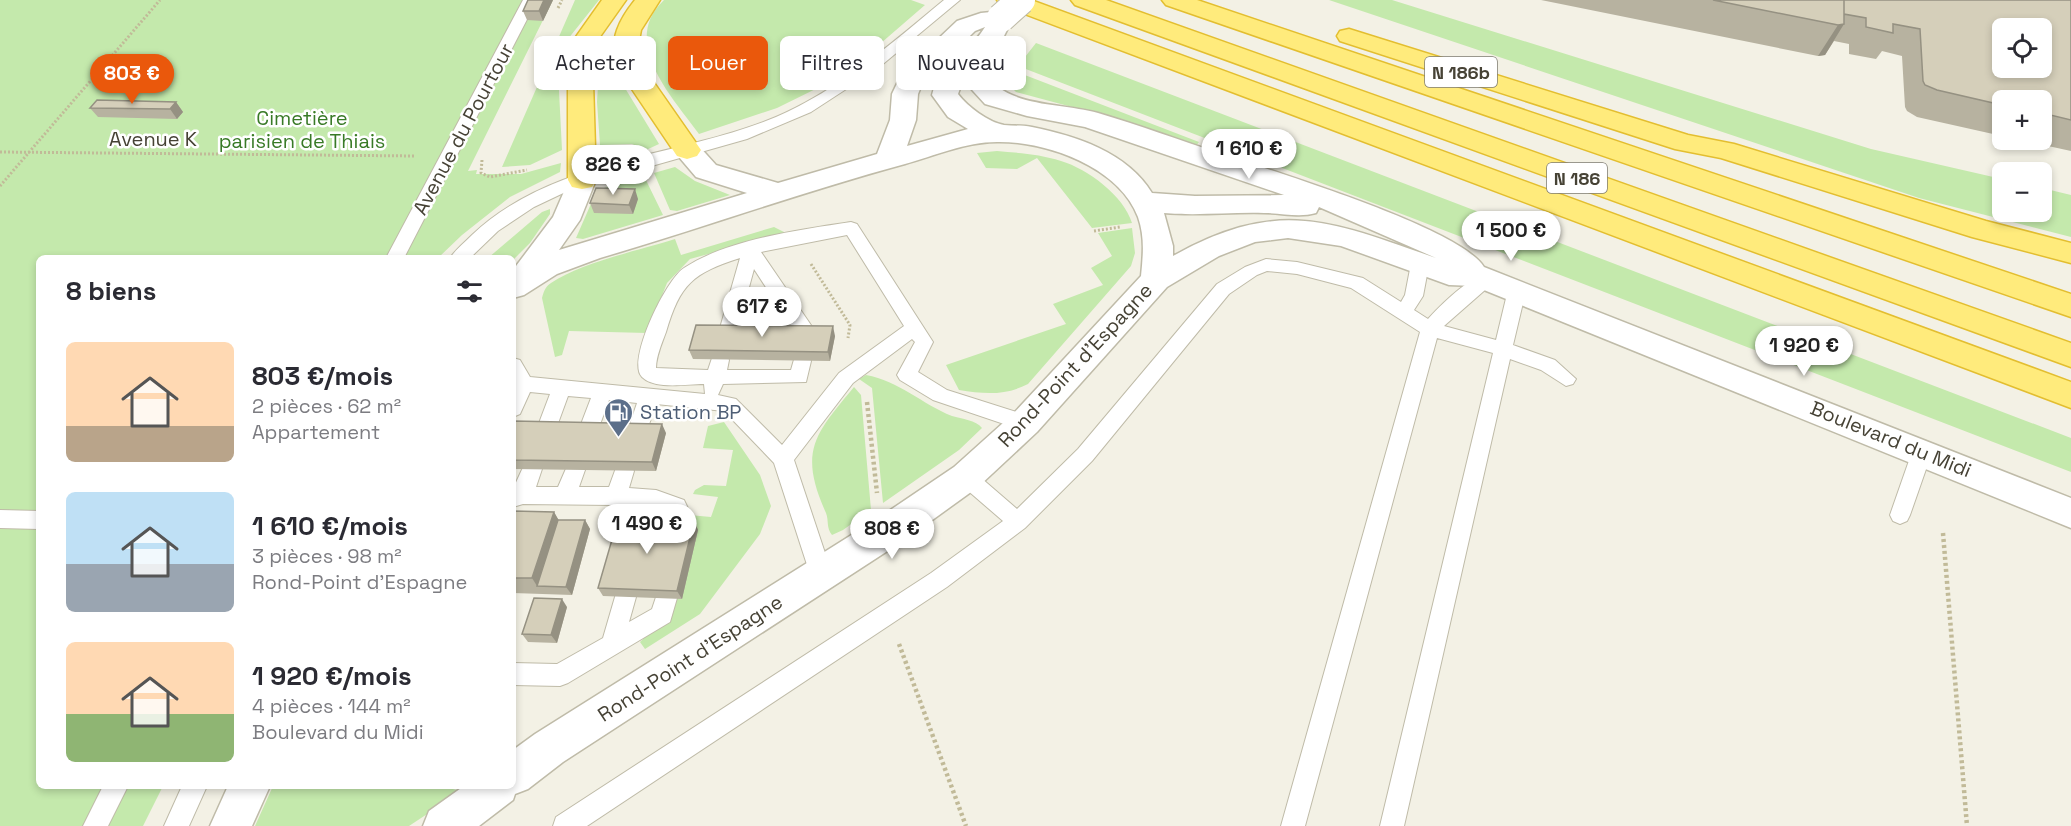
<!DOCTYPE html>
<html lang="fr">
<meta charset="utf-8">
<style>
body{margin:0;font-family:"Space Grotesk",sans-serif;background:#f7f7f7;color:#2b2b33;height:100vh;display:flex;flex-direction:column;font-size:22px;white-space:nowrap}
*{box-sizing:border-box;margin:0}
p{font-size:20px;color:#7c7c81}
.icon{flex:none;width:33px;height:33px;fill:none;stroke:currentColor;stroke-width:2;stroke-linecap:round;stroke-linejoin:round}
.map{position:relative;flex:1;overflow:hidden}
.side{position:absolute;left:36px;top:255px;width:480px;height:534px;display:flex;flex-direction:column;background:#fff;border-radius:9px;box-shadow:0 3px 9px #0003}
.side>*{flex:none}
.guide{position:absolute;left:534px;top:36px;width:570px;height:54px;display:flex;gap:12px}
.controls{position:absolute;left:1992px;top:18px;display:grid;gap:12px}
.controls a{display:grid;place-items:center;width:60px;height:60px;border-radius:9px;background:#fff;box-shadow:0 3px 9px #0003;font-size:30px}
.price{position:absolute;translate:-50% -51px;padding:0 14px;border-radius:21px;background:#fff;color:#222;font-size:20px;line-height:39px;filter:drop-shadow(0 2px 3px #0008)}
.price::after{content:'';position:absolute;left:50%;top:36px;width:18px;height:14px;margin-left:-9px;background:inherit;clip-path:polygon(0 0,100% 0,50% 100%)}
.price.selected{background:#ea580c;color:#fff}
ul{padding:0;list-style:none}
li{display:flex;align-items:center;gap:18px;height:150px;padding:0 30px}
li span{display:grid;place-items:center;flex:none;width:168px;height:120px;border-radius:9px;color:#555}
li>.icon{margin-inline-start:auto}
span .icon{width:72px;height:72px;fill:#fffc;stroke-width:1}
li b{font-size:26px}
h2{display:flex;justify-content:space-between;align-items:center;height:72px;padding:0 30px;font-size:26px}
.chip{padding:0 21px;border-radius:9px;background:#fff;box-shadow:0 3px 9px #0003;font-size:21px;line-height:54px}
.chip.selected{background:#ea580c;color:#fff}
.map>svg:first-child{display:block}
.green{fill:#c4e9ac}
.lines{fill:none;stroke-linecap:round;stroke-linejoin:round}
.service-casing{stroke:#bfbba8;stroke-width:2}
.tertiary-casing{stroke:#bfbba8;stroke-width:3}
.trunk-casing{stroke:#e3be30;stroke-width:3}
.path-far1{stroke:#c1ba98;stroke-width:3;stroke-dasharray:2 2;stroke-linecap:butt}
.path{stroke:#c1ba98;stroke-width:4.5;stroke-dasharray:3 3;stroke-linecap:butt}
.service{fill:#fff;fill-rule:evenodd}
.tertiary{fill:#fff;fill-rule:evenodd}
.trunk{fill:#ffeb7c;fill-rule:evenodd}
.tertiary-bridge-casing{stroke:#bfbba8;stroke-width:30;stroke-linecap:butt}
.tertiary-bridge{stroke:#fff;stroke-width:28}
.wall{fill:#b7b2a0}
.shaded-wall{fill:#959182}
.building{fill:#d5cfba;stroke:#959182;stroke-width:1.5;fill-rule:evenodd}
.labels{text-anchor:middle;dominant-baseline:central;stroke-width:5;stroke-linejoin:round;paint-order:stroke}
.shield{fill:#fff;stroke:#7e7b72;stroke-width:1.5}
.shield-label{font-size:18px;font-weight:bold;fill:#464235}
.park-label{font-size:20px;fill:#387a26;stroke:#fff}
.street-label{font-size:20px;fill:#464235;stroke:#fff}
.service-label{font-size:20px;fill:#4e5e75;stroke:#fff;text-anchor:start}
</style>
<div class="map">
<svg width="2071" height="826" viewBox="0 0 2071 826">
<rect width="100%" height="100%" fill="#f3f1e5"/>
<path class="green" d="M 0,0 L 553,0 L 468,171 L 477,170 L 476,174 L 521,174 L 561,163 L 560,172 L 510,197 L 462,235 L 438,258 L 39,258 L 39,786 L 163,786 L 143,826 L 0,826 Z
M 575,0 L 599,0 L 568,39 L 558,71 L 562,150 L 530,165 L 502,167 Z
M 664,0 L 911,0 L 925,5 L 844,75 L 777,108 L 699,134 C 673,98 619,42 664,0 Z
M 1329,0 L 1392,0 L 1871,149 L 2002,179 L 2002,212 L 2042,212 L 2042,188 L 2071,195 L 2071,237 L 1919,198 Z
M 1036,43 L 2071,438 L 2071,472 L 1018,66 Z
M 600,51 L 607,52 L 611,65 L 659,144 L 646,150 L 632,144 L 600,145 L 597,102 Z
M 999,59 L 1017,72 L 1199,142 L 1195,147 L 1139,125 L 1016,92 C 1006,82 998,73 999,59 Z
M 997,151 C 1019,153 1040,154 1061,161 C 1088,169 1124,196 1132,223 L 1092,228 L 1037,158 L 1017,169 L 986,168 L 977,153 Z
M 675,167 L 695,181 L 730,195 L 677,211 L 670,210 L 654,173 Z
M 644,176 L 663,215 L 583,239 L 576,238 L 597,190 Z
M 550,209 L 550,214 L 530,243 L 513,260 L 488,258 L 542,212 Z
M 774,227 L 786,233 L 690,259 L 667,283 L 647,333 L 569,331 L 562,355 L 555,357 L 542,298 C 544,291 545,287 551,283 C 580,263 640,250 675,239 L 681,255 Z
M 1132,228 L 1135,253 L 1131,266 L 1028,384 C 1005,396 984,394 959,390 L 946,365 L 1066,324 L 1053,304 L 1103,285 L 1091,268 L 1112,256 L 1098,233 Z
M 866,375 C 899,381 922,404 952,416 C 962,419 976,420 982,428 L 959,450 L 883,503 L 872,388 L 859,379 Z
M 854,387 L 861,395 L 871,510 L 843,530 L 832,535 C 826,528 829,520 826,513 C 798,451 815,434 854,387 Z
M 724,422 L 760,475 L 771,506 L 760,534 L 700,614 L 645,649 L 640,642 L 661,622 L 689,515 L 711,517 L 718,497 L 693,494 L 695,490 L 704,485 L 726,486 L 733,450 L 703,448 L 708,426 Z
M 273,786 L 439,786 L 462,791 L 409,826 L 255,826 Z"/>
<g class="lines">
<defs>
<path id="service" d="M 523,0 L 537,0 L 404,258 L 386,258 Z
M 944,0 L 960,0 L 877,69 L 811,112 L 747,139 L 574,188 L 534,207 L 498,231 L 470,258 L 450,258 C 456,249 465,242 472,235 C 553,158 677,158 776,117 C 839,90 892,43 944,0 Z
M 851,222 L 857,224 L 933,342 L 918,372 L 947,390 L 1032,417 L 1035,423 L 1032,429 L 1025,431 L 933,400 L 900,380 L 897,375 L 915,342 L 912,339 L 853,383 L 794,460 L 832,574 L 829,581 L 821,583 L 813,581 L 810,574 L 774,463 L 724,411 L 656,404 L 644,439 L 637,441 L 630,439 L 627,433 L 637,403 L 609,400 L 595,438 L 588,440 L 581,438 L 578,432 L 591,398 L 568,396 L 553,437 L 546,439 L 539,437 L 536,431 L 550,394 L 530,392 L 520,414 L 513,417 L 513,358 L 520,360 L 530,377 L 705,394 L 704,384 C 686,384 655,390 642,377 C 626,362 666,279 684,268 C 728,239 799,230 851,222 ZM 847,235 L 904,326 L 839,373 L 782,445 L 736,399 L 718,395 L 723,384 L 806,382 L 811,361 L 809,356 L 795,356 L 791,370 L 727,370 L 729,360 L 727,355 L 713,355 L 708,370 L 656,368 C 656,356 662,343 666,332 C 680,284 693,273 740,258 L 718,335 L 720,340 L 734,340 L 736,335 L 754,269 L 801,341 L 815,341 L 817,336 L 815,331 L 761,252 Z
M 1420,258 L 1426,260 L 1429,264 L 1423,296 L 1414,310 L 1428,319 C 1440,306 1476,269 1493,275 L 1496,279 L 1493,283 L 1444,326 L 1496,340 L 1508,290 L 1511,285 L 1523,285 L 1526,290 L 1513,345 L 1555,360 L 1576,379 L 1573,384 L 1566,386 L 1541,370 L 1510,359 L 1404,826 L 1380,826 L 1493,353 L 1437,338 L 1305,826 L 1281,826 L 1420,332 L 1351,288 L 1297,274 L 1267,271 L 1257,275 L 1229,294 L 1092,461 L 1025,528 L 947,587 L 587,826 L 553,826 L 556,817 L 931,573 L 1003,521 L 959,483 L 956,477 L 959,471 L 966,469 L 973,471 L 1017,509 L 1078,449 L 1217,284 L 1245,267 L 1266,259 L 1297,262 L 1363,278 L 1401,302 L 1405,295 L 1411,264 L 1414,260 Z
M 1922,444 L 1929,446 L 1932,452 L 1910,515 L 1907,521 L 1900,524 L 1893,521 L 1890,515 L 1912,452 L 1915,446 Z
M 532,461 L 539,463 L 542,469 L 536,487 L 558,487 L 568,464 L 575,462 L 582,464 L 585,470 L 579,487 L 609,487 L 617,465 L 624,463 L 631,465 L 634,471 L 629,488 L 656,490 L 684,500 L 695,523 L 690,535 L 683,538 L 676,535 L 672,529 L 675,523 L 669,512 L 644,507 L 658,522 L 653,534 L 646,537 L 639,534 L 637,525 L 612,505 L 523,504 L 513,507 L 513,489 L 525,463 Z
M 0,510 L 39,511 L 39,529 L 0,528 Z
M 625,587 L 633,590 L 636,597 L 629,622 L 652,609 L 658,591 L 666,588 L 674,591 L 677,598 L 670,622 L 568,683 L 560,686 L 513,685 L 513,663 L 557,664 L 603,638 L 617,590 Z
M 103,786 L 128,786 L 108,826 L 83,826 Z
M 182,786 L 207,786 L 189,826 L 164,826 Z"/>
<path id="tertiary" d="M 1001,11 L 1010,13 L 1013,18 L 1003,38 L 984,60 L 984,70 C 1004,109 1062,102 1098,113 C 1139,125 1179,140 1219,153 C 1271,171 1459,227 1484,267 L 2071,498 L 2071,528 L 1474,286 L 1449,285 L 1341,246 L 1288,238 L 1255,242 L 1219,256 L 1167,287 L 1037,432 L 978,487 L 906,539 L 563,762 L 528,789 L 515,794 L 513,800 L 479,826 L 423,826 L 429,811 L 464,786 L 513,786 L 513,750 L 535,734 L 880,517 L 954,467 L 1013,414 L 1141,276 C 1143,256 1145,237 1138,217 C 1119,167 1046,141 997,142 C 966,142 934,156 905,164 C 802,192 702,228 600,258 L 557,274 L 524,295 L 513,298 L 513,270 L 553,217 L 572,173 L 582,171 L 592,173 L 596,180 L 580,220 L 559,250 L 747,193 L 696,177 L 673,150 L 677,144 L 687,141 L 697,144 L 716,165 L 778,183 L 877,154 L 890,120 L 892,94 L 902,73 L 957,21 L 981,13 ZM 985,27 C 969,54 939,64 932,95 L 948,117 L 968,129 L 907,146 L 916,120 L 918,94 L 923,82 L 975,31 ZM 963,80 L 985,104 L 1027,116 L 1085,127 L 1284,195 L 1195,196 L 1152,193 C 1127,152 1076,136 1032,127 C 1023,125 1013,126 1004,125 C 988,122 968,107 958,94 ZM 1319,207 L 1436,258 C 1329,221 1279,197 1173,256 L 1173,246 L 1164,213 C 1198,216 1230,212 1264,213 C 1282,213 1299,218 1316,213 Z
M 228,786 L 270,786 L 252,826 L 210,826 Z"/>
<path id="trunk" d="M 602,0 L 626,0 L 592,48 L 596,180 L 592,187 L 582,189 L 572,187 L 568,180 L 568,48 Z
M 635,0 L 660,0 L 641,30 L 638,46 L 641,64 L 701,150 L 697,156 L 687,159 L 677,156 L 615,64 C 610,38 619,20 635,0 Z
M 997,0 L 1031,0 L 2071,382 L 2071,408 L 1001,5 Z
M 1071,0 L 1106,0 L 2071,343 L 2071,367 L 1075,5 Z
M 1162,0 L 1197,0 L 2071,294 L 2071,317 L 1166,5 Z
M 1349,29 L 1688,135 L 1734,144 L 1986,221 L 2071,243 L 2071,263 L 1972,237 L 1721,158 L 1675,149 L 1340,41 L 1337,36 L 1340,31 Z"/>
</defs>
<use href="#service" class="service-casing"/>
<use href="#tertiary" class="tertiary-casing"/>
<use href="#trunk" class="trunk-casing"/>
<path class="path-far1" d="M 558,8 L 562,0
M 0,152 L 416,156
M 482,160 L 481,173 L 490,177 L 527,170
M 0,186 L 160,0
M 1094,231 L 1120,227
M 811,264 L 850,325 L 848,338"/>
<path class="path" d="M 867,402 L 877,493
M 1943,533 L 1967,826
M 899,644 L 966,826"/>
<use href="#service" class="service"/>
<use href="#tertiary" class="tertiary"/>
<use href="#trunk" class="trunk"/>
<defs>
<path id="tertiary-bridge" d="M 1001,18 L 1021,0"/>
</defs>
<use href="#tertiary-bridge" class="tertiary-bridge-casing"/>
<use href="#tertiary-bridge" class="tertiary-bridge"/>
</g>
<path class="wall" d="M 553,0 L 543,21 L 527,20 L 523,11 Z
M 1541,0 L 2071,0 L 2071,151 L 2020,140 L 2042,140 L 2042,100 L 2002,100 L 2002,136 L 1917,117 L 1907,111 L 1905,107 L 1902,56 L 1882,51 L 1876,59 L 1849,54 L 1849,44 L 1834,41 L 1825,55 L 1818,56 Z
M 176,102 L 183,112 L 177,119 L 98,117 L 90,108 Z
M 638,199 L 633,214 L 594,213 L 590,203 Z
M 835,336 L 830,361 L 693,359 L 689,350 Z
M 513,421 L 666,433 L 656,471 L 513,469 Z
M 513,511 L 554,512 L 558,520 L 585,520 L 590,529 L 572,595 L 513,593 Z
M 694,521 L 698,530 L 682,599 L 603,596 L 598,588 Z
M 567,607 L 557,643 L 528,642 L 522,634 Z"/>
<path class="shaded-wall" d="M 544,0 L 553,0 L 543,21 L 539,11 Z
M 1844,24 L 1825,55 L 1818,56 L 1838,25 Z
M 176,102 L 183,112 L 177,119 L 170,109 Z
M 635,189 L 638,199 L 633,214 L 629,205 Z
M 833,326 L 835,336 L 830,361 L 828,352 Z
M 662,424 L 666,433 L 656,471 L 652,462 Z
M 554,512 L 564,529 L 537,586 L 532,578 Z
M 585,520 L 590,529 L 572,595 L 566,587 Z
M 694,521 L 698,530 L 682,599 L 677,591 Z
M 562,599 L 567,607 L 557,643 L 551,635 Z"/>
<path class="building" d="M 528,0 L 544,0 L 539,11 L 523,11 Z
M 1713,0 L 1844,0 L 1844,24 L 1838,25 Z
M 1844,0 L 2071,0 L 2071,120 L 2042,113 L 2042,100 L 2002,100 L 2002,105 L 1937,90 L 1925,85 L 1923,81 L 1920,29 L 1893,24 L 1893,33 L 1866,27 L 1866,18 L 1844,14 ZM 2002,28 L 2042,28 L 2042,68 L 2002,68 Z
M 97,100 L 176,102 L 170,109 L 90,108 Z
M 596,188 L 635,189 L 629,205 L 590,203 Z
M 696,325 L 833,326 L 828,352 L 689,350 Z
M 513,421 L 662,424 L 652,462 L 513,460 Z
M 513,511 L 554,512 L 532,578 L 513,578 Z
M 618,519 L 694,521 L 677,591 L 598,588 Z
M 558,520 L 585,520 L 566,587 L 537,586 Z
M 534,598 L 562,599 L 551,635 L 522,634 Z"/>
<defs>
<symbol id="fuel-pin" viewBox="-11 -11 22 30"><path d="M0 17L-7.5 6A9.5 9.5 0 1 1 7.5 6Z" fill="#5c6f8a" stroke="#fff"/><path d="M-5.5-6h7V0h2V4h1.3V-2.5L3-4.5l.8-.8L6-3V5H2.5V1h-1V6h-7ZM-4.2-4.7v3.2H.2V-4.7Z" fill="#fff"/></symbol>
</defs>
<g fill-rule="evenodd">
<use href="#fuel-pin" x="602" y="396" width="33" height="45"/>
</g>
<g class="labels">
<g class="shield">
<rect x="1425" y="57" width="72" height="30" rx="4.5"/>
<rect x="1547" y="163" width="60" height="30" rx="4.5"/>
</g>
<g class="shield-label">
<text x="1461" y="72">N 186b</text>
<text x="1577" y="178">N 186</text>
</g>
<g class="park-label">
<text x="302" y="118">Cimetière<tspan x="302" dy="23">parisien de Thiais</tspan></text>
</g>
<g class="street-label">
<text transform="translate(463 129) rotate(-62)">Avenue du Pourtour</text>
<text x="153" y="139">Avenue K</text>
<text transform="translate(1075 365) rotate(-47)">Rond-Point d'Espagne</text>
<text transform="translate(1891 439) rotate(22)">Boulevard du Midi</text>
<text transform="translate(690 658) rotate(-33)">Rond-Point d'Espagne</text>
</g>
<g class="service-label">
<text x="640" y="412">Station BP</text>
</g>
</g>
</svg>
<div class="controls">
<a><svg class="icon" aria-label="locate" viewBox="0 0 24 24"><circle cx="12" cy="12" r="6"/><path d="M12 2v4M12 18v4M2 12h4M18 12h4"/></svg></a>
<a>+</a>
<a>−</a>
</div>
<b class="price selected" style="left:132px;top:105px">803 €</b>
<b class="price" style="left:1249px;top:180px">1 610 €</b>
<b class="price" style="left:613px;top:196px">826 €</b>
<b class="price" style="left:1511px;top:262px">1 500 €</b>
<b class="price" style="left:762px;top:338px">617 €</b>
<b class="price" style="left:1804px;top:377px">1 920 €</b>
<b class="price" style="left:647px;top:555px">1 490 €</b>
<b class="price" style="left:892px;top:560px">808 €</b>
<div class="guide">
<a class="chip">Acheter</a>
<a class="chip selected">Louer</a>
<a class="chip">Filtres</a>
<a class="chip">Nouveau</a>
</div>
<section class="side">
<h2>8 biens<svg class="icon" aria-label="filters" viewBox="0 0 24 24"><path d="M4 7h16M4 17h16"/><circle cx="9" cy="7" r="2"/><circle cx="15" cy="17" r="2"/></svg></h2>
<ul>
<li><span style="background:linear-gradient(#ffd9b3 70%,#b9a48a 0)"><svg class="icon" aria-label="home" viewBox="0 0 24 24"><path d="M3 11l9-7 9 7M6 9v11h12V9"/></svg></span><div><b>803 €/mois</b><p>2 pièces · 62 m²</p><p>Appartement</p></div></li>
<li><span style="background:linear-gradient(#bfe0f5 60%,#9aa5b1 0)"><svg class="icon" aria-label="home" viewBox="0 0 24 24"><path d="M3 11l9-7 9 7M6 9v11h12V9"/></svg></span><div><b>1 610 €/mois</b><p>3 pièces · 98 m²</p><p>Rond-Point d'Espagne</p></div></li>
<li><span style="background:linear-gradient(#ffd9b3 60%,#8fb573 0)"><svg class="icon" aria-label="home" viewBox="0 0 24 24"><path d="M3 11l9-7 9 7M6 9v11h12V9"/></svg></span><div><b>1 920 €/mois</b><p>4 pièces · 144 m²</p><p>Boulevard du Midi</p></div></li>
</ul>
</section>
</div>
